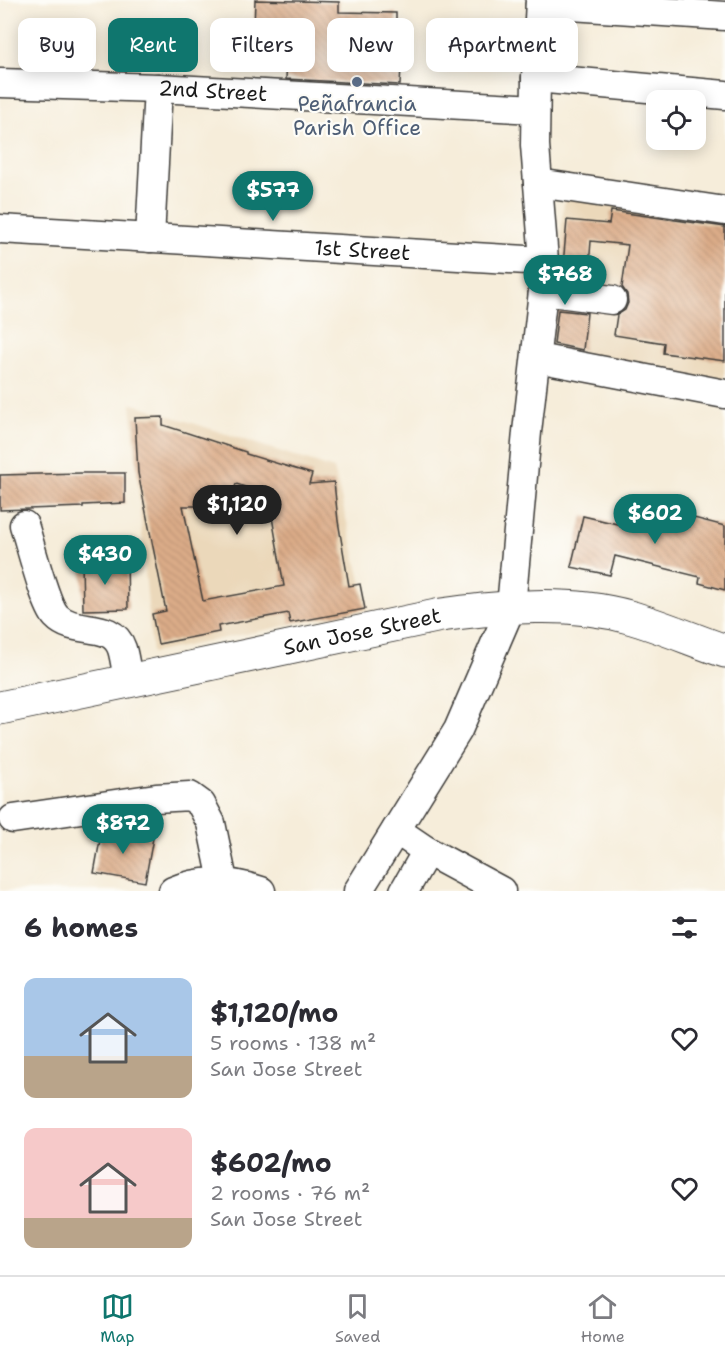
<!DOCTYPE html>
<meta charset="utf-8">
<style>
body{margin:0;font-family:"Shantell Sans",sans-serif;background:#f7f7f7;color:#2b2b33;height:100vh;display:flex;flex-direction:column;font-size:22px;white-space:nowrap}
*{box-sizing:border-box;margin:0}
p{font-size:20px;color:#7c7c81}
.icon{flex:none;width:33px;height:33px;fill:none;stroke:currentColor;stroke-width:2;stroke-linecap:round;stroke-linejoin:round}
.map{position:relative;height:891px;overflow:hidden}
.sheet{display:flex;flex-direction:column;background:#fff;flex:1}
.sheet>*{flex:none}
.banner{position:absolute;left:18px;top:18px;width:690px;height:54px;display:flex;gap:12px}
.buttons{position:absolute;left:646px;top:90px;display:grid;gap:12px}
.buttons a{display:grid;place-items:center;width:60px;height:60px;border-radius:12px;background:#fff;box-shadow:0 3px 15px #0003;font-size:30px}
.price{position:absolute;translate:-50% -51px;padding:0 14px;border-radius:21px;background:#0f766e;color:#fff;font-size:20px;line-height:39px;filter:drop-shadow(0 2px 3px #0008)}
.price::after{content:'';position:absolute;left:50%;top:36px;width:18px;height:14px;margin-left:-9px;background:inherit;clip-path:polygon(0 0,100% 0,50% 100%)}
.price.selected{background:#222;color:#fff}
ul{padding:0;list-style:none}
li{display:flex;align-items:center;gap:18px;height:150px;padding:0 24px}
li span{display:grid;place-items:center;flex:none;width:168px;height:120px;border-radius:12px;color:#555}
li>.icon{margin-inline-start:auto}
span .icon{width:72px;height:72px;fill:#fffc;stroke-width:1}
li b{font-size:26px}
h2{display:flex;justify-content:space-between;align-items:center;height:72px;padding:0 24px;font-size:26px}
.pill{padding:0 21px;border-radius:12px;background:#fff;box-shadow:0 3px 15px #0003;font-size:21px;line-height:54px}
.pill.selected{background:#0f766e;color:#fff}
.dock{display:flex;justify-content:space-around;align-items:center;height:84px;border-top:2px solid #e1e1e2;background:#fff;font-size:16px;color:#7c7c81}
.dock a{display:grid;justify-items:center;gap:3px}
.dock .selected{color:#0f766e}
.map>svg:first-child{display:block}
.built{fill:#ebd8ba}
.building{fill:url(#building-back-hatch);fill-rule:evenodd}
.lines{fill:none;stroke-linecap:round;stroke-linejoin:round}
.minor-casing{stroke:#3d3b38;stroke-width:31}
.major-casing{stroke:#3d3b38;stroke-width:35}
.minor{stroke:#fff;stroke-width:28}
.major{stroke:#fff;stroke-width:33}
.service-dot{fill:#5c6f8a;stroke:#fdfcf7;stroke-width:2}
.labels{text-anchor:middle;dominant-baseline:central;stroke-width:4.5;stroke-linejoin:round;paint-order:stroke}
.street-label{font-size:21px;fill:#1c1c1c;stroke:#fdfcf7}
.service-label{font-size:21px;fill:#4e5e75;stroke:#fdfcf7}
</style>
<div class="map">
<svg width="725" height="891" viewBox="0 0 725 891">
<defs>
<pattern id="building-back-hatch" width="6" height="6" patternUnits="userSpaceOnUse" patternTransform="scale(1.5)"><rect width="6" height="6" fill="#dbac88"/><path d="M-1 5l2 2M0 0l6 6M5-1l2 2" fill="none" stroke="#bb9375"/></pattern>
</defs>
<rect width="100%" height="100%" fill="#fdfcf7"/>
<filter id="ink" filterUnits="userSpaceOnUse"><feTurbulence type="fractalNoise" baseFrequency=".0167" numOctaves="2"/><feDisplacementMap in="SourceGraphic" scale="12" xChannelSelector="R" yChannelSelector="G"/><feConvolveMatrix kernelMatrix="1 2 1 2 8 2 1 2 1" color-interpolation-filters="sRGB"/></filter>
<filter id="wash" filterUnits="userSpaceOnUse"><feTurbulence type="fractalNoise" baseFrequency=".008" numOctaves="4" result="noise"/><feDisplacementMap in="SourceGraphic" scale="24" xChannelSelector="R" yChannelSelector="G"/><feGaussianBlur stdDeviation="1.35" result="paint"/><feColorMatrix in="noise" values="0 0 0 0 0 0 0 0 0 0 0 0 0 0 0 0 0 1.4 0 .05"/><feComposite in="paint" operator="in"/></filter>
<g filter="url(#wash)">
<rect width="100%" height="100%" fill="#f6edda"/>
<path class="built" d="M 565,194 L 725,216 L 725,398 L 549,353 Z
M 131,403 L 334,469 L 368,609 L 152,653 Z"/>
<g id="blocks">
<path class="building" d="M 255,0 L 339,2 L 339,12 L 396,13 L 396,46 L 402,46 L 400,85 L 286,79 L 287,58 L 253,56 Z
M 611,211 L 725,227 L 725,361 L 663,353 L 664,343 L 614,335 L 617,315 L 625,310 L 628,303 L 627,294 L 622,287 L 628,245 L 591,241 L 588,280 L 562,277 L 567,220 L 609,224 Z
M 558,310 L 587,313 L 583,350 L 554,344 Z
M 163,417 L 163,425 L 246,452 L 246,454 L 312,474 L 309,484 L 334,482 L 338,521 L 349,586 L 360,584 L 365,609 L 290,623 L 288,613 L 218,626 L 219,632 L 158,644 L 152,614 L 166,611 L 138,473 L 135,418 ZM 236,484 L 268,494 L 284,586 L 203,601 L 183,506 L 229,506 Z
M 82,473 L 125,473 L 125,503 L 83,505 L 83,507 L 0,510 L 0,475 Z
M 636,503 L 725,526 L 725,590 L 699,583 L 700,577 L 615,556 L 610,575 L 571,567 L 583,516 L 630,527 Z
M 127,561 L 128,609 L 83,610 L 82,562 Z
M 102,829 L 153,838 L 145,882 L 94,873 Z"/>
</g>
</g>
<g filter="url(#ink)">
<use href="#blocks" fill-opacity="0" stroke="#3d3b38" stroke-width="1.5"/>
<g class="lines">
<defs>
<g id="minor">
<path d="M 540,4 L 725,16"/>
<path d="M 536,78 L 725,95"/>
<path id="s1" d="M 0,83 L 158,88 L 535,109"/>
<path d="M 538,183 L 725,211"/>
<path id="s2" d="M 0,229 L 544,261"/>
<path d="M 150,238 L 158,88"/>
<path d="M 543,291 L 612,300"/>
<path d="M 537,358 L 725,394"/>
<path d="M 24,525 C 30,543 45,604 56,616 C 75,636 112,619 122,649 C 125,659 126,670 128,680"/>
<path d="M 13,819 L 156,798 L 190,796 L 201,804 L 211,823 L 223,881"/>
<path d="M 396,830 L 427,851 L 501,891"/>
<path d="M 173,891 C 202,878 232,881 261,891"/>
<path d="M 358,891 L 458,730 L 511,607 L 527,432 L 543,291 L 544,261 L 535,145 L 536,78 L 540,0"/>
<path d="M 404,891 L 427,851"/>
</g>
<g id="major">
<path id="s3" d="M 0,708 L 441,615 C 502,607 568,600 629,617 C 661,626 693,640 725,651"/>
</g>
</defs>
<use href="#minor" class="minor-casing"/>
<use href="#major" class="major-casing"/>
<use href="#minor" class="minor"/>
<use href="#major" class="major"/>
</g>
</g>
<circle class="service-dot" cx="357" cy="82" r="6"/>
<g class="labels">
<g class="street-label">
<text stroke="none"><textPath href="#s1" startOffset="213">2nd Street</textPath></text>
<text stroke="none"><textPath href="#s2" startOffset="363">1st Street</textPath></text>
<text stroke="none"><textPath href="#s3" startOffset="370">San Jose Street</textPath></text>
</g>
<g class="service-label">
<text x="357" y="104">Peñafrancia<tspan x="357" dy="24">Parish Office</tspan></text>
</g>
</g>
</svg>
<div class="buttons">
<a><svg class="icon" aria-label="locate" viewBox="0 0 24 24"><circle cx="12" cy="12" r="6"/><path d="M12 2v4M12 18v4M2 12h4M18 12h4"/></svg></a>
</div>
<b class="price" style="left:273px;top:222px">$577</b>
<b class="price" style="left:565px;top:306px">$768</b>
<b class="price selected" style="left:237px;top:536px">$1,120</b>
<b class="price" style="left:655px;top:545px">$602</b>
<b class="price" style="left:105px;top:586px">$430</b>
<b class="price" style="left:123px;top:855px">$872</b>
<div class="banner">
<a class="pill">Buy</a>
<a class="pill selected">Rent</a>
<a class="pill">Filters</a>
<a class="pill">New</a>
<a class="pill">Apartment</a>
</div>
</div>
<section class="sheet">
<h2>6 homes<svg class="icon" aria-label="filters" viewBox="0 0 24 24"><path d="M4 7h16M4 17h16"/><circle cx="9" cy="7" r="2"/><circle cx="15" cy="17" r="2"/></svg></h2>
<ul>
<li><span style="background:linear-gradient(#a9c7e8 65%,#b9a48a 0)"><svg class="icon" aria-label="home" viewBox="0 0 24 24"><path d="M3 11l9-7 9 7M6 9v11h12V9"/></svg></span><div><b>$1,120/mo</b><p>5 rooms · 138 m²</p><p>San Jose Street</p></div><svg class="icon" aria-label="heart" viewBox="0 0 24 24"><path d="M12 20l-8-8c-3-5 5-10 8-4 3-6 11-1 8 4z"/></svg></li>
<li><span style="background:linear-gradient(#f6c9c9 75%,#b9a48a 0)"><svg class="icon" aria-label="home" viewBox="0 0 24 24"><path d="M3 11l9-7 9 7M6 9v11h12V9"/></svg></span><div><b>$602/mo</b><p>2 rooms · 76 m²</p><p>San Jose Street</p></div><svg class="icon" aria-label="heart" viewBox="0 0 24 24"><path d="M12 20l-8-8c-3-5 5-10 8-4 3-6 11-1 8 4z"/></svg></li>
</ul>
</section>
<nav class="dock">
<a class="selected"><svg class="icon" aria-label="map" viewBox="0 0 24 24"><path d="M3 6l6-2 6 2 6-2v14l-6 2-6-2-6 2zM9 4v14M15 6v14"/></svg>Map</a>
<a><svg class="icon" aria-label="saved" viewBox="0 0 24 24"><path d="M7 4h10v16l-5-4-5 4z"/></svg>Saved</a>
<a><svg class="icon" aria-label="home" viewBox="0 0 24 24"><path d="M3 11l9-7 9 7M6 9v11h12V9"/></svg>Home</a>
</nav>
